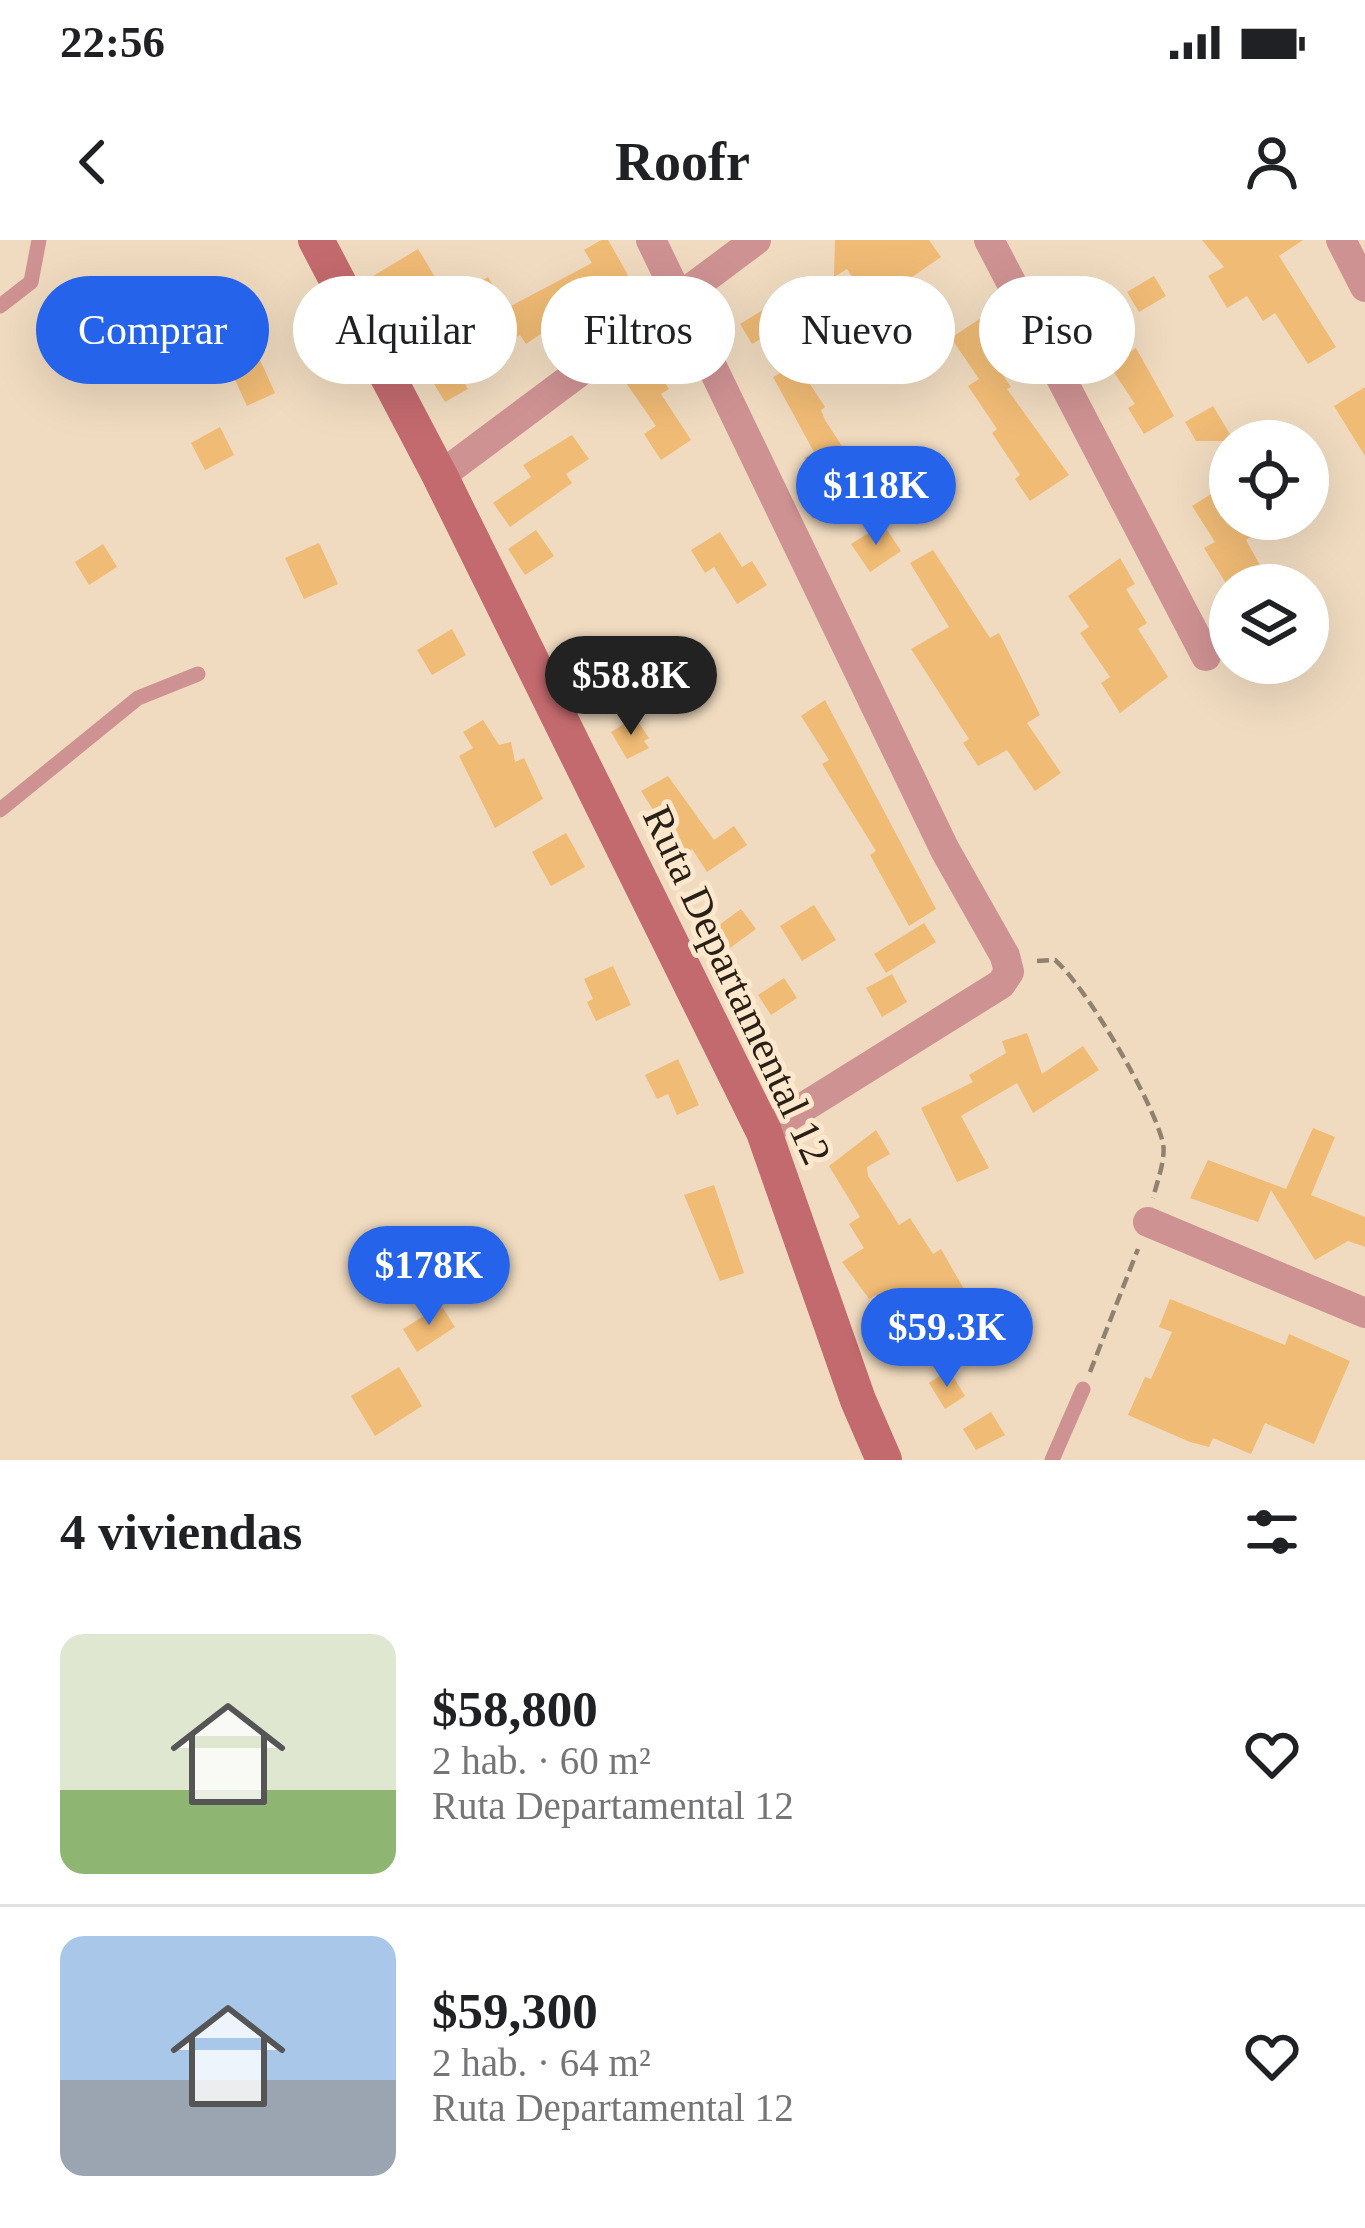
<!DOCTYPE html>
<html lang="es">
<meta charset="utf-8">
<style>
body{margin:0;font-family:"Times New Roman",serif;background:#f6f6f6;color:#202124;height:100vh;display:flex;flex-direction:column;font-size:45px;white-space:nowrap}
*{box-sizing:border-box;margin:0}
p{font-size:39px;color:#757577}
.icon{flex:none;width:66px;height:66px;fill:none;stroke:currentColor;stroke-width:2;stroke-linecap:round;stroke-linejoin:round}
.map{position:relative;height:1220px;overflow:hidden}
.side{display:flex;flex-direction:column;background:#fff;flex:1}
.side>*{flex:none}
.hud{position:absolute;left:36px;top:36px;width:1293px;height:108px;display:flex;gap:24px}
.buttons{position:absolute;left:1209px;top:180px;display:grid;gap:24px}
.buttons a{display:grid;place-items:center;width:120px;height:120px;border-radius:50%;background:#fff;box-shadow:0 12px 48px #0002;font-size:60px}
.price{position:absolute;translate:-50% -102px;padding:0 27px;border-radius:42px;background:#2563eb;color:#fff;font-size:39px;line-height:78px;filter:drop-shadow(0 3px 6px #0008)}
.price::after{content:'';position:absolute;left:50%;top:72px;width:36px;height:27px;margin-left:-18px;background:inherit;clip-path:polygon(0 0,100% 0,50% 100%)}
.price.on{background:#222;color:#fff}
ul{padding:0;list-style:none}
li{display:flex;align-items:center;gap:36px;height:300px;padding:0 60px}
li+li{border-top:3px solid #e0e0e0}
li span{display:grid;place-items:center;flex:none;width:336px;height:240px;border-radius:24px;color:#555}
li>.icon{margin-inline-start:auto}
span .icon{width:144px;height:144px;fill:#fffc;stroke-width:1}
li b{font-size:51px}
h2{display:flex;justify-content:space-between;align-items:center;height:144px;padding:0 60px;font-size:51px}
.chip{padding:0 42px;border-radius:54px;background:#fff;box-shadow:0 12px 48px #0002;font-size:42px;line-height:108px}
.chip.on{background:#2563eb;color:#fff}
.status{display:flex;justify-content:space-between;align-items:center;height:84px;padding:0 60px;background:#fff;direction:ltr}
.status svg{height:33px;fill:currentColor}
header{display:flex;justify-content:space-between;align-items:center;height:156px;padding:0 60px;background:#fff;font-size:54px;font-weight:800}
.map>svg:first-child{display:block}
.building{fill:#f0bb75}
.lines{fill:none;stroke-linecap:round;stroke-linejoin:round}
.path{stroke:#91826f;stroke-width:4.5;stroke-dasharray:12 6;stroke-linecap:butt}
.lane{stroke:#cf9293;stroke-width:15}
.street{stroke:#cf9293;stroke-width:30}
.secondary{stroke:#c36a6e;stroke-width:36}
.labels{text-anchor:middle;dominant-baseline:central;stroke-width:10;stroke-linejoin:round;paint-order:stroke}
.street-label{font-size:42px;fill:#292117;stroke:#fee8cd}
</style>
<div class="status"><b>22:56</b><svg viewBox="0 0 49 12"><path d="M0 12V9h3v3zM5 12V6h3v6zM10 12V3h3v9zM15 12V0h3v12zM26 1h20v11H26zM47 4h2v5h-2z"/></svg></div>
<header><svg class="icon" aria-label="back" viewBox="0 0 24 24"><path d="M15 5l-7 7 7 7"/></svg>Roofr<svg class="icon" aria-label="person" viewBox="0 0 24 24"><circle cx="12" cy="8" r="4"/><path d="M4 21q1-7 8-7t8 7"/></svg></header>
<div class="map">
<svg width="1365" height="1220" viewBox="0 0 1365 1220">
<rect width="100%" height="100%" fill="#f0dbc0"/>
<path class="building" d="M 601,0 L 608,0 L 628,35 L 526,104 L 520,95 L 458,133 L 468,149 L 445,162 L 407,99 L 397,105 L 363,42 L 418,9 L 449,60 L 488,37 L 507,68 L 592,23 L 584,10 Z
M 835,0 L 929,0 L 941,17 L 870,66 L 847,29 L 834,37 Z
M 1202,0 L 1303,0 L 1279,16 L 1336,107 L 1308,124 L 1275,73 L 1263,81 L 1247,56 L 1227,68 L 1208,36 L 1224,27 Z
M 1154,36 L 1166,56 L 1139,72 L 1127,52 Z
M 779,60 L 791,81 L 752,104 L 740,84 Z
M 236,66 L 275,153 L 247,166 L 207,79 Z
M 981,78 L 995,99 L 984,107 L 1011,147 L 1007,149 L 1069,235 L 1030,261 L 1015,239 L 1020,235 L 992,193 L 997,189 L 968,146 L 979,139 L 951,98 Z
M 1136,108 L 1174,176 L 1144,194 L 1128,168 L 1135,164 L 1109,125 Z
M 797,124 L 825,167 L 821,170 L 825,180 L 866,243 L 878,236 L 893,260 L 866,276 L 852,253 L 813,279 L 801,260 L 822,247 L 804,218 L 814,212 L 773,137 Z
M 653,125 L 669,149 L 661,154 L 691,200 L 661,220 L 644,194 L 656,186 L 626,143 Z
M 1365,147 L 1365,216 L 1334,166 Z
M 1213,166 L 1234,201 L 1196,201 L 1185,182 Z
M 220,187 L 234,215 L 205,230 L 191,203 Z
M 572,195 L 589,219 L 566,234 L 572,243 L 510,287 L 493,263 L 531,237 L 523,225 Z
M 1222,247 L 1230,260 L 1230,279 L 1280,279 L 1246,300 L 1271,345 L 1227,345 L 1204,308 L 1215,302 L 1192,266 Z
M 883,284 L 901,311 L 870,332 L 851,304 Z
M 536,290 L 554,316 L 525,335 L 508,309 Z
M 720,292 L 742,327 L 752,321 L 767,345 L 737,364 L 714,327 L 705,333 L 691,310 Z
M 319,303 L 338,344 L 304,359 L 285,318 Z
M 103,304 L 117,327 L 89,345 L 75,322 Z
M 933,310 L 990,398 L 999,393 L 1040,475 L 1027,483 L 1061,533 L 1035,551 L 1007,510 L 978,526 L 963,503 L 969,499 L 911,409 L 949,387 L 910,323 Z
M 1120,318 L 1135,344 L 1126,349 L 1147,383 L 1138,389 L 1168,437 L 1120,473 L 1101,443 L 1110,437 L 1080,393 L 1089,387 L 1068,356 Z
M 452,389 L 466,415 L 432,435 L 417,410 Z
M 825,460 L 936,669 L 909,686 L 870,615 L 876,611 L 822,524 L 829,520 L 801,476 Z
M 635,477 L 649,498 L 644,501 L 649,508 L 627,519 L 611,492 Z
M 483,480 L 499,505 L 511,502 L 515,522 L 524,518 L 543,559 L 495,588 L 459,516 L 473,508 L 463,492 Z
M 668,536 L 714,600 L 734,586 L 747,605 L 707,632 L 692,609 L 683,616 L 641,551 Z
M 566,593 L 585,627 L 551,646 L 532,612 Z
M 814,665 L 836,700 L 802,721 L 780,686 Z
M 741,669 L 756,689 L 730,708 L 715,688 Z
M 924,683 L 936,702 L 886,733 L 874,714 Z
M 613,726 L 631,765 L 596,781 L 587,762 L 593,759 L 584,739 Z
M 892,734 L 907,762 L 882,777 L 866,748 Z
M 784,738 L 797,758 L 771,775 L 758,755 Z
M 1027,793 L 1042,834 L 1083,806 L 1099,830 L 1033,873 L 1017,843 L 961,876 L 989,928 L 957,942 L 921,868 L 973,842 L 969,835 L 1006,813 L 1002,801 Z
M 678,819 L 699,865 L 677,875 L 668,854 L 657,859 L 645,835 Z
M 1313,888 L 1335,897 L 1311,955 L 1365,977 L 1365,1007 L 1348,1001 L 1315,1020 L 1271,950 L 1258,982 L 1190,958 L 1208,920 L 1286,949 Z
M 876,890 L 890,914 L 867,927 L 868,936 L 899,985 L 910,978 L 933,1014 L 941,1009 L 984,1084 L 960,1099 L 939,1065 L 900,1091 L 876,1055 L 869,1059 L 842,1022 L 864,1008 L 849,984 L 860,977 L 829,926 Z
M 714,945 L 744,1033 L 720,1041 L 684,955 Z
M 1170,1059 L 1285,1105 L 1289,1094 L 1350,1121 L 1314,1204 L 1265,1183 L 1251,1214 L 1213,1198 L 1209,1207 L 1190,1202 L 1128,1175 L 1145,1137 L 1151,1139 L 1172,1092 L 1159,1087 Z
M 441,1065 L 455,1087 L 417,1112 L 403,1089 Z
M 399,1127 L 422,1166 L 375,1196 L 351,1156 Z
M 949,1130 L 965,1156 L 945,1169 L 929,1143 Z
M 991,1172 L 1005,1195 L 976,1210 L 963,1189 Z"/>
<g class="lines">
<path class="path" d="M 1037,721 L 1055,720 C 1087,748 1153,861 1163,903 C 1166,919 1157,942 1153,958
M 1090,1132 L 1138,1009"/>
<path class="lane" d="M 0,66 L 31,42 L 39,0
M 0,570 L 138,458 L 198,434
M 1052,1220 L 1083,1149"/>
<path class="street" d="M 651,0 L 945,610 L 1005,716 L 1009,732 L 1001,744 L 764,892
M 989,0 L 1206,416
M 1341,0 L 1365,47
M 440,236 L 756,0
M 1148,982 L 1365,1073"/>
<path class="secondary" d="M 316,0 L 440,236 L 764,892 L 858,1160 L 884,1220"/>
</g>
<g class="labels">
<g class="street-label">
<text transform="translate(737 745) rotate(65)">Ruta Departamental 12</text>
</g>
</g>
</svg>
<div class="buttons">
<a><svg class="icon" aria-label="locate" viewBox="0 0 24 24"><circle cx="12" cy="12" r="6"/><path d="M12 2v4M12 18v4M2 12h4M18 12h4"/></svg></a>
<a><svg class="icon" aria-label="layers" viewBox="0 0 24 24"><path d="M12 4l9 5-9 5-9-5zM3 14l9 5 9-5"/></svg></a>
</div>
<b class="price" style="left:876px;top:308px">$118K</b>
<b class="price on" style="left:631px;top:498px">$58.8K</b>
<b class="price" style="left:429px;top:1088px">$178K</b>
<b class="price" style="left:947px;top:1150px">$59.3K</b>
<div class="hud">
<a class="chip on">Comprar</a>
<a class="chip">Alquilar</a>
<a class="chip">Filtros</a>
<a class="chip">Nuevo</a>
<a class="chip">Piso</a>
</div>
</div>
<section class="side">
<h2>4 viviendas<svg class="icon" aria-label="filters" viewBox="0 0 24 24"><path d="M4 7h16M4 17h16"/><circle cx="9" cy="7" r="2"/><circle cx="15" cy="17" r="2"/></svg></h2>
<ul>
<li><span style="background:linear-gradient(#dfe7d0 65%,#8fb573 0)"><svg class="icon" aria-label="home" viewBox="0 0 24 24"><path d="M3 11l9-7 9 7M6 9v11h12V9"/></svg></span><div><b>$58,800</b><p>2 hab. · 60 m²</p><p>Ruta Departamental 12</p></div><svg class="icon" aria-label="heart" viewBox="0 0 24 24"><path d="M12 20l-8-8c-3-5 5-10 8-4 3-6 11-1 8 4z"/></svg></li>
<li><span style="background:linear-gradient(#a9c7e8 60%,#9aa5b1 0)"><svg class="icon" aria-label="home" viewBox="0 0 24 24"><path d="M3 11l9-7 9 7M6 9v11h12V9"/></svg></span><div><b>$59,300</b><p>2 hab. · 64 m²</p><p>Ruta Departamental 12</p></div><svg class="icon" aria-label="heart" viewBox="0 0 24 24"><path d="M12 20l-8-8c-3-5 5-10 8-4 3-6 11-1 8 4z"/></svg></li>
</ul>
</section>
